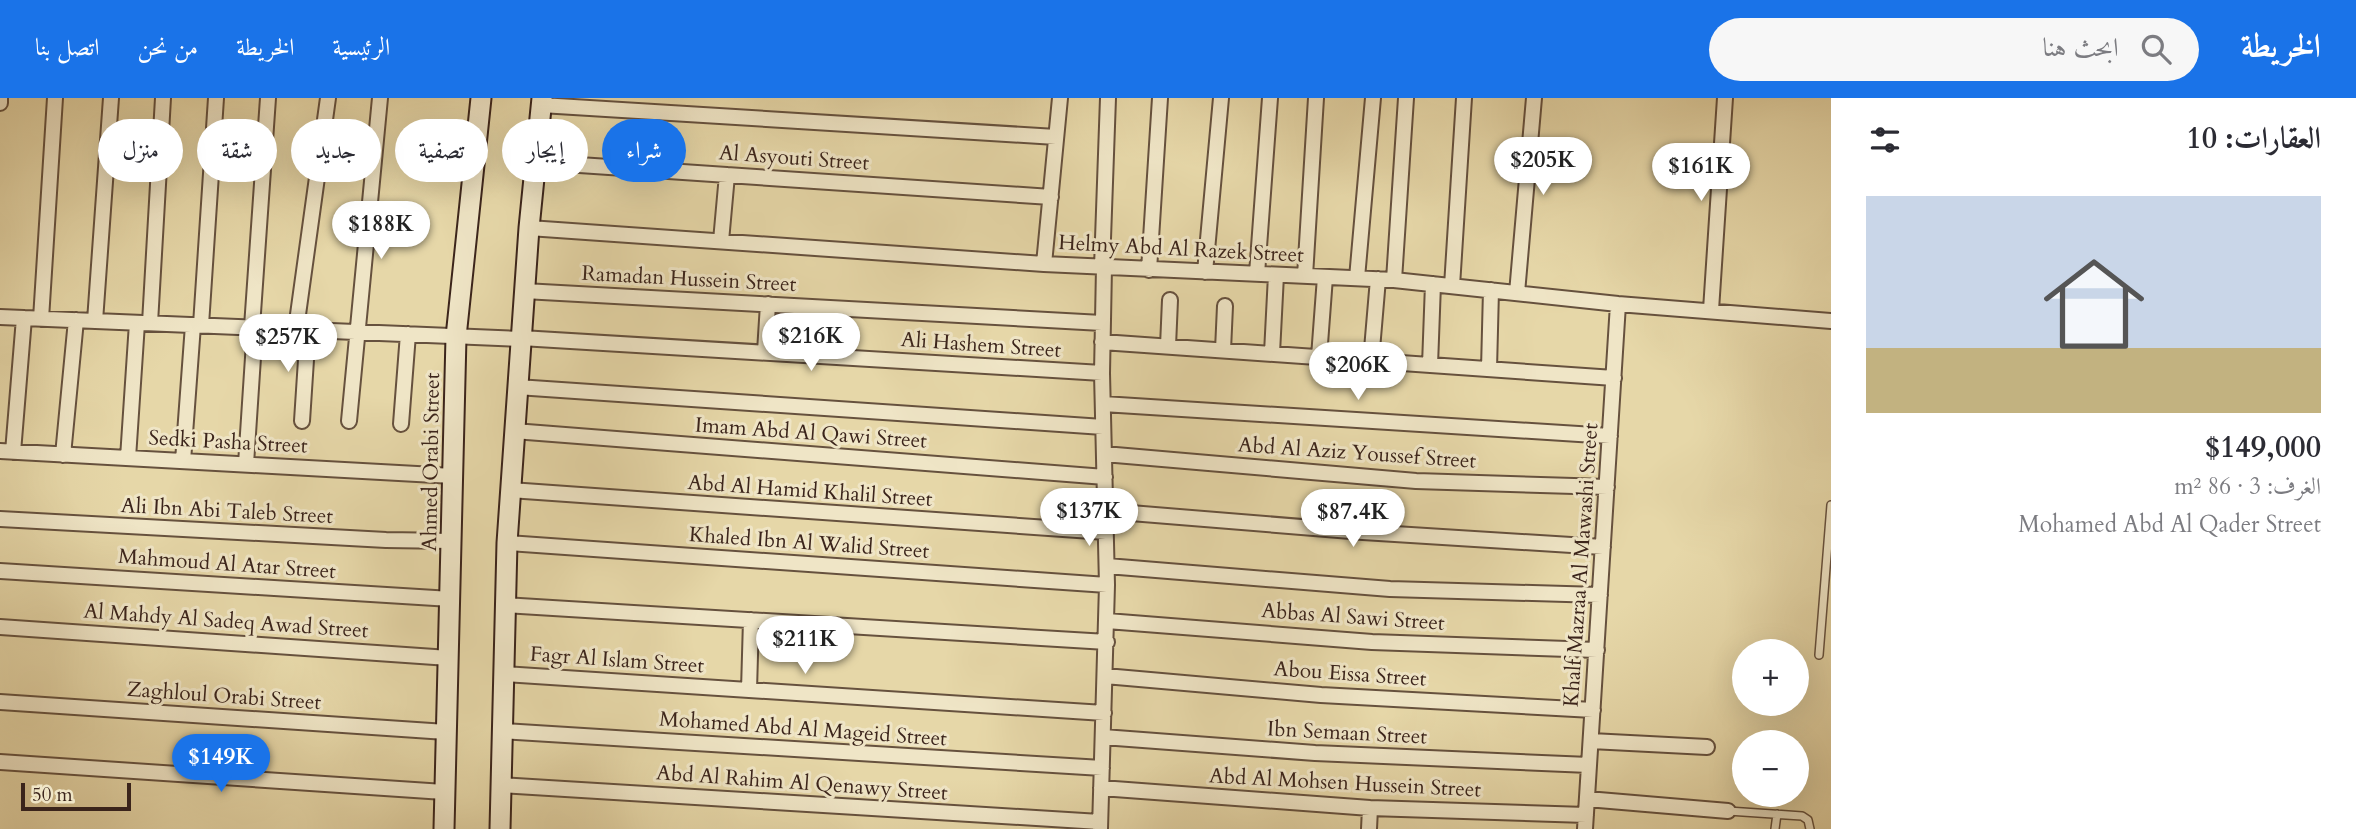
<!DOCTYPE html>
<html lang="ar">
<meta charset="utf-8">
<style>
body{margin:0;font-family:Cardo,Amiri,serif;background:#f7f7f7;color:#2b2b33;direction:rtl;height:100vh;display:flex;flex-direction:column;font-size:26px;white-space:nowrap}
*{box-sizing:border-box;margin:0}
p{font-size:23px;color:#7c7c81}
.icon{flex:none;width:38px;height:38px;fill:none;stroke:currentColor;stroke-width:2;stroke-linecap:round;stroke-linejoin:round}
.map{position:relative;flex:1;overflow:hidden;direction:ltr}
.sheet{display:flex;flex-direction:column;background:#fff;width:525px}
.sheet>*{flex:none}
.banner{position:absolute;left:21px;top:21px;width:665px;height:63px;direction:rtl;display:flex;gap:14px}
.controls{position:absolute;left:1732px;top:541px;display:grid;gap:14px}
.controls a{display:grid;place-items:center;width:77px;height:77px;border-radius:50%;background:#fff;box-shadow:0 7px 28px #0002;font-size:35px}
.scale{position:absolute;left:21px;bottom:18px;width:110px;box-sizing:border-box;padding-left:7px;border:4px solid #3b241b;border-top:0;font-size:19px;line-height:24px;white-space:nowrap;color:#3b241b;-webkit-text-stroke:5px #efe5c6;paint-order:stroke}
.price{position:absolute;translate:-50% -60px;padding:0 16px;border-radius:24px;background:#fff;color:#222;font-size:23px;line-height:46px;filter:drop-shadow(0 2px 4px #0008)}
.price::after{content:'';position:absolute;left:50%;top:42px;width:21px;height:16px;margin-left:-10px;background:inherit;clip-path:polygon(0 0,100% 0,50% 100%)}
.price.active{background:#1a73e8;color:#fff}
ul{padding:0;list-style:none}
li{display:grid;align-content:center;gap:14px;height:371px;padding:0 35px}
li span{display:grid;place-items:center;height:217px;border-radius:0px;color:#555}
li>.icon{margin-inline-start:auto}
span .icon{width:126px;height:126px;fill:#fffc;stroke-width:1}
li b{font-size:30px}
h2{display:flex;justify-content:space-between;align-items:center;height:84px;padding:0 35px;font-size:30px}
.pill{padding:0 24px;border-radius:32px;background:#fff;box-shadow:0 7px 28px #0002;font-size:24px;line-height:63px}
.pill.active{background:#1a73e8;color:#fff}
header{display:flex;align-items:center;gap:42px;box-sizing:border-box;height:98px;padding:0 35px;background:#1a73e8;color:#fff}
header strong{font-size:33px}
nav{display:flex;gap:38px;margin-inline-start:auto;font-size:24px}
.search{width:490px;height:63px;background:#f7f7f7;display:flex;align-items:center;gap:18px;box-sizing:border-box;padding:0 24px;border-radius:38px;color:#7c7c81;font-size:26px}
main{display:flex;flex:1;min-height:0}
.map>svg:first-child{display:block}
.lines{fill:none;stroke-linecap:round;stroke-linejoin:round}
.lane-casing{stroke:#66513e;stroke-width:10}
.street-casing{stroke:#66513e;stroke-width:18}
.secondary-casing{stroke:#3b241b;stroke-width:23}
.lane{stroke:#efe5c6;stroke-width:7}
.street{stroke:#efe5c6;stroke-width:14}
.secondary{stroke:#efe5c6;stroke-width:19}
.labels{text-anchor:middle;dominant-baseline:central;stroke-width:6;stroke-linejoin:round;paint-order:stroke}
.street-label{font-size:21px;fill:#3b241b;stroke:#efe5c6}
</style>
<header>
<strong>الخريطة</strong>
<div class="search"><svg class="icon" aria-label="search" viewBox="0 0 24 24"><circle cx="10" cy="10" r="6"/><path d="M15 15l6 6"/></svg>ابحث هنا</div>
<nav><a>الرئيسية</a><a>الخريطة</a><a>من نحن</a><a>اتصل بنا</a></nav>
</header>
<main>
<section class="sheet">
<h2>العقارات: 10<svg class="icon" aria-label="filters" viewBox="0 0 24 24"><path d="M4 7h16M4 17h16"/><circle cx="9" cy="7" r="2"/><circle cx="15" cy="17" r="2"/></svg></h2>
<ul>
<li><span style="background:linear-gradient(#c9d6e8 70%,#c2b280 0)"><svg class="icon" aria-label="home" viewBox="0 0 24 24"><path d="M3 11l9-7 9 7M6 9v11h12V9"/></svg></span><div><b>$149,000</b><p>الغرف: 3 · 86 m²</p><p>Mohamed Abd Al Qader Street</p></div></li>
</ul>
</section>
<div class="map">
<svg width="1831" height="731" viewBox="0 0 1831 731">
<rect width="100%" height="100%" fill="#e6d7a8"/>
<filter id="stains"><feTurbulence type="fractalNoise" baseFrequency=".00286" numOctaves="4"/><feColorMatrix values="0 0 0 0 .2 0 0 0 0 .09 0 0 0 0 .02 0 0 0 .5 -.17"/></filter>
<radialGradient id="worn" r=".72"><stop offset=".6" stop-color="#630" stop-opacity="0"/><stop offset="1" stop-color="#630" stop-opacity=".3"/></radialGradient>
<g class="lines">
<defs>
<path id="lane" d="M 1819,557 L 1831,407
M 1728,713 L 1802,718 L 1808,722 L 1810,731
M 1775,731 L 1777,716"/>
<path id="street" d="M 0,5 L 0,0
M 541,7 L 1056,39
M 535,64 L 1051,99
M 529,130 L 1044,166 L 1394,182 L 1618,206 L 1831,223
M 721,143 L 727,77
M 1044,166 L 1060,0
M 1102,169 L 1108,0
M 1149,172 L 1160,0
M 1205,174 L 1221,0
M 1257,176 L 1270,0
M 1305,178 L 1316,0
M 1357,180 L 1373,0
M 1394,182 L 1406,0
M 1452,188 L 1464,0
M 524,193 L 1102,225
M 1517,195 L 1534,0
M 1711,212 L 1725,0
M 0,219 L 521,241
M 41,221 L 55,0
M 95,223 L 111,0
M 150,225 L 163,0
M 201,227 L 216,0
M 252,229 L 268,0
M 296,231 L 328,0
M 521,240 L 1102,275
M 1102,244 L 1614,280
M 1168,248 L 1170,202
M 1223,252 L 1225,208
M 765,254 L 768,206
M 1272,255 L 1276,177
M 1319,259 L 1325,179
M 1371,263 L 1378,181
M 1430,267 L 1433,186
M 1489,271 L 1491,192
M 517,289 L 1103,329
M 1103,306 L 1610,338
M 302,323 L 308,231
M 349,323 L 380,0
M 401,326 L 408,236
M 514,333 L 1105,379
M 0,353 L 453,378
M 13,354 L 24,220
M 1104,356 L 1416,383 L 1607,389
M 63,357 L 76,222
M 128,360 L 137,225
M 183,363 L 193,227
M 246,366 L 255,229
M 510,392 L 1106,434
M 1106,413 L 1363,434 L 1603,449
M 0,421 L 386,442 L 452,443
M 507,445 L 1107,487
M 1107,468 L 1390,491 L 1600,497
M 0,473 L 451,501
M 505,507 L 1107,544
M 1107,523 L 1372,544 L 1597,552
M 0,529 L 449,560
M 504,576 L 1104,615
M 1105,578 L 1321,597 L 1593,612
M 749,592 L 751,522
M 0,604 L 446,634
M 502,633 L 1102,670
M 1103,639 L 1315,655 L 1589,667
M 1591,643 L 1707,649
M 0,664 L 444,694
M 501,687 L 1100,724
M 1101,690 L 1370,710 L 1586,717
M 1587,701 L 1728,713
M 1100,731 L 1107,487 L 1102,275 L 1104,169
M 1369,731 L 1370,710
M 1585,731 L 1618,206"/>
<path id="secondary" d="M 444,731 L 456,239 L 481,0
M 500,731 L 507,445 L 529,130 L 542,0"/>
</defs>
<use href="#lane" class="lane-casing"/>
<use href="#street" class="street-casing"/>
<use href="#secondary" class="secondary-casing"/>
<use href="#lane" class="lane"/>
<use href="#street" class="street"/>
<use href="#secondary" class="secondary"/>
</g>
<g class="labels">
<g class="street-label">
<text transform="translate(794 60) rotate(4)">Al Asyouti Street</text>
<text transform="translate(1181 151) rotate(3)">Helmy Abd Al Razek Street</text>
<text transform="translate(689 181) rotate(3)">Ramadan Hussein Street</text>
<text transform="translate(981 247) rotate(4)">Ali Hashem Street</text>
<text transform="translate(811 335) rotate(4)">Imam Abd Al Qawi Street</text>
<text transform="translate(228 344) rotate(3)">Sedki Pasha Street</text>
<text transform="translate(1357 355) rotate(4)">Abd Al Aziz Youssef Street</text>
<text transform="translate(431 364) rotate(-89)">Ahmed Orabi Street</text>
<text transform="translate(810 393) rotate(4)">Abd Al Hamid Khalil Street</text>
<text transform="translate(227 413) rotate(3)">Ali Ibn Abi Taleb Street</text>
<text transform="translate(809 445) rotate(4)">Khaled Ibn Al Walid Street</text>
<text transform="translate(227 466) rotate(4)">Mahmoud Al Atar Street</text>
<text transform="translate(1581 467) rotate(-86)">Khalf Mazraa Al Mawashi Street</text>
<text transform="translate(1353 519) rotate(4)">Abbas Al Sawi Street</text>
<text transform="translate(226 523) rotate(4)">Al Mahdy Al Sadeq Awad Street</text>
<text transform="translate(617 562) rotate(4)">Fagr Al Islam Street</text>
<text transform="translate(1350 576) rotate(4)">Abou Eissa Street</text>
<text transform="translate(224 598) rotate(4)">Zaghloul Orabi Street</text>
<text transform="translate(803 631) rotate(4)">Mohamed Abd Al Mageid Street</text>
<text transform="translate(1347 635) rotate(3)">Ibn Semaan Street</text>
<text transform="translate(802 685) rotate(4)">Abd Al Rahim Al Qenawy Street</text>
<text transform="translate(1345 685) rotate(3)">Abd Al Mohsen Hussein Street</text>
</g>
</g>
<rect width="100%" height="100%" filter="url(#stains)"/>
<rect width="100%" height="100%" fill="url(#worn)"/>
</svg>
<div class="controls">
<a>+</a>
<a>−</a>
</div>
<div class="scale">50 m</div>
<b class="price" style="left:1543px;top:99px">$205K</b>
<b class="price" style="left:1701px;top:105px">$161K</b>
<b class="price" style="left:381px;top:163px">$188K</b>
<b class="price" style="left:811px;top:275px">$216K</b>
<b class="price" style="left:288px;top:276px">$257K</b>
<b class="price" style="left:1358px;top:304px">$206K</b>
<b class="price" style="left:1089px;top:450px">$137K</b>
<b class="price" style="left:1353px;top:451px">$87.4K</b>
<b class="price" style="left:805px;top:578px">$211K</b>
<b class="price active" style="left:221px;top:696px">$149K</b>
<div class="banner">
<a class="pill active">شراء</a>
<a class="pill">إيجار</a>
<a class="pill">تصفية</a>
<a class="pill">جديد</a>
<a class="pill">شقة</a>
<a class="pill">منزل</a>
</div>
</div>
</main>
